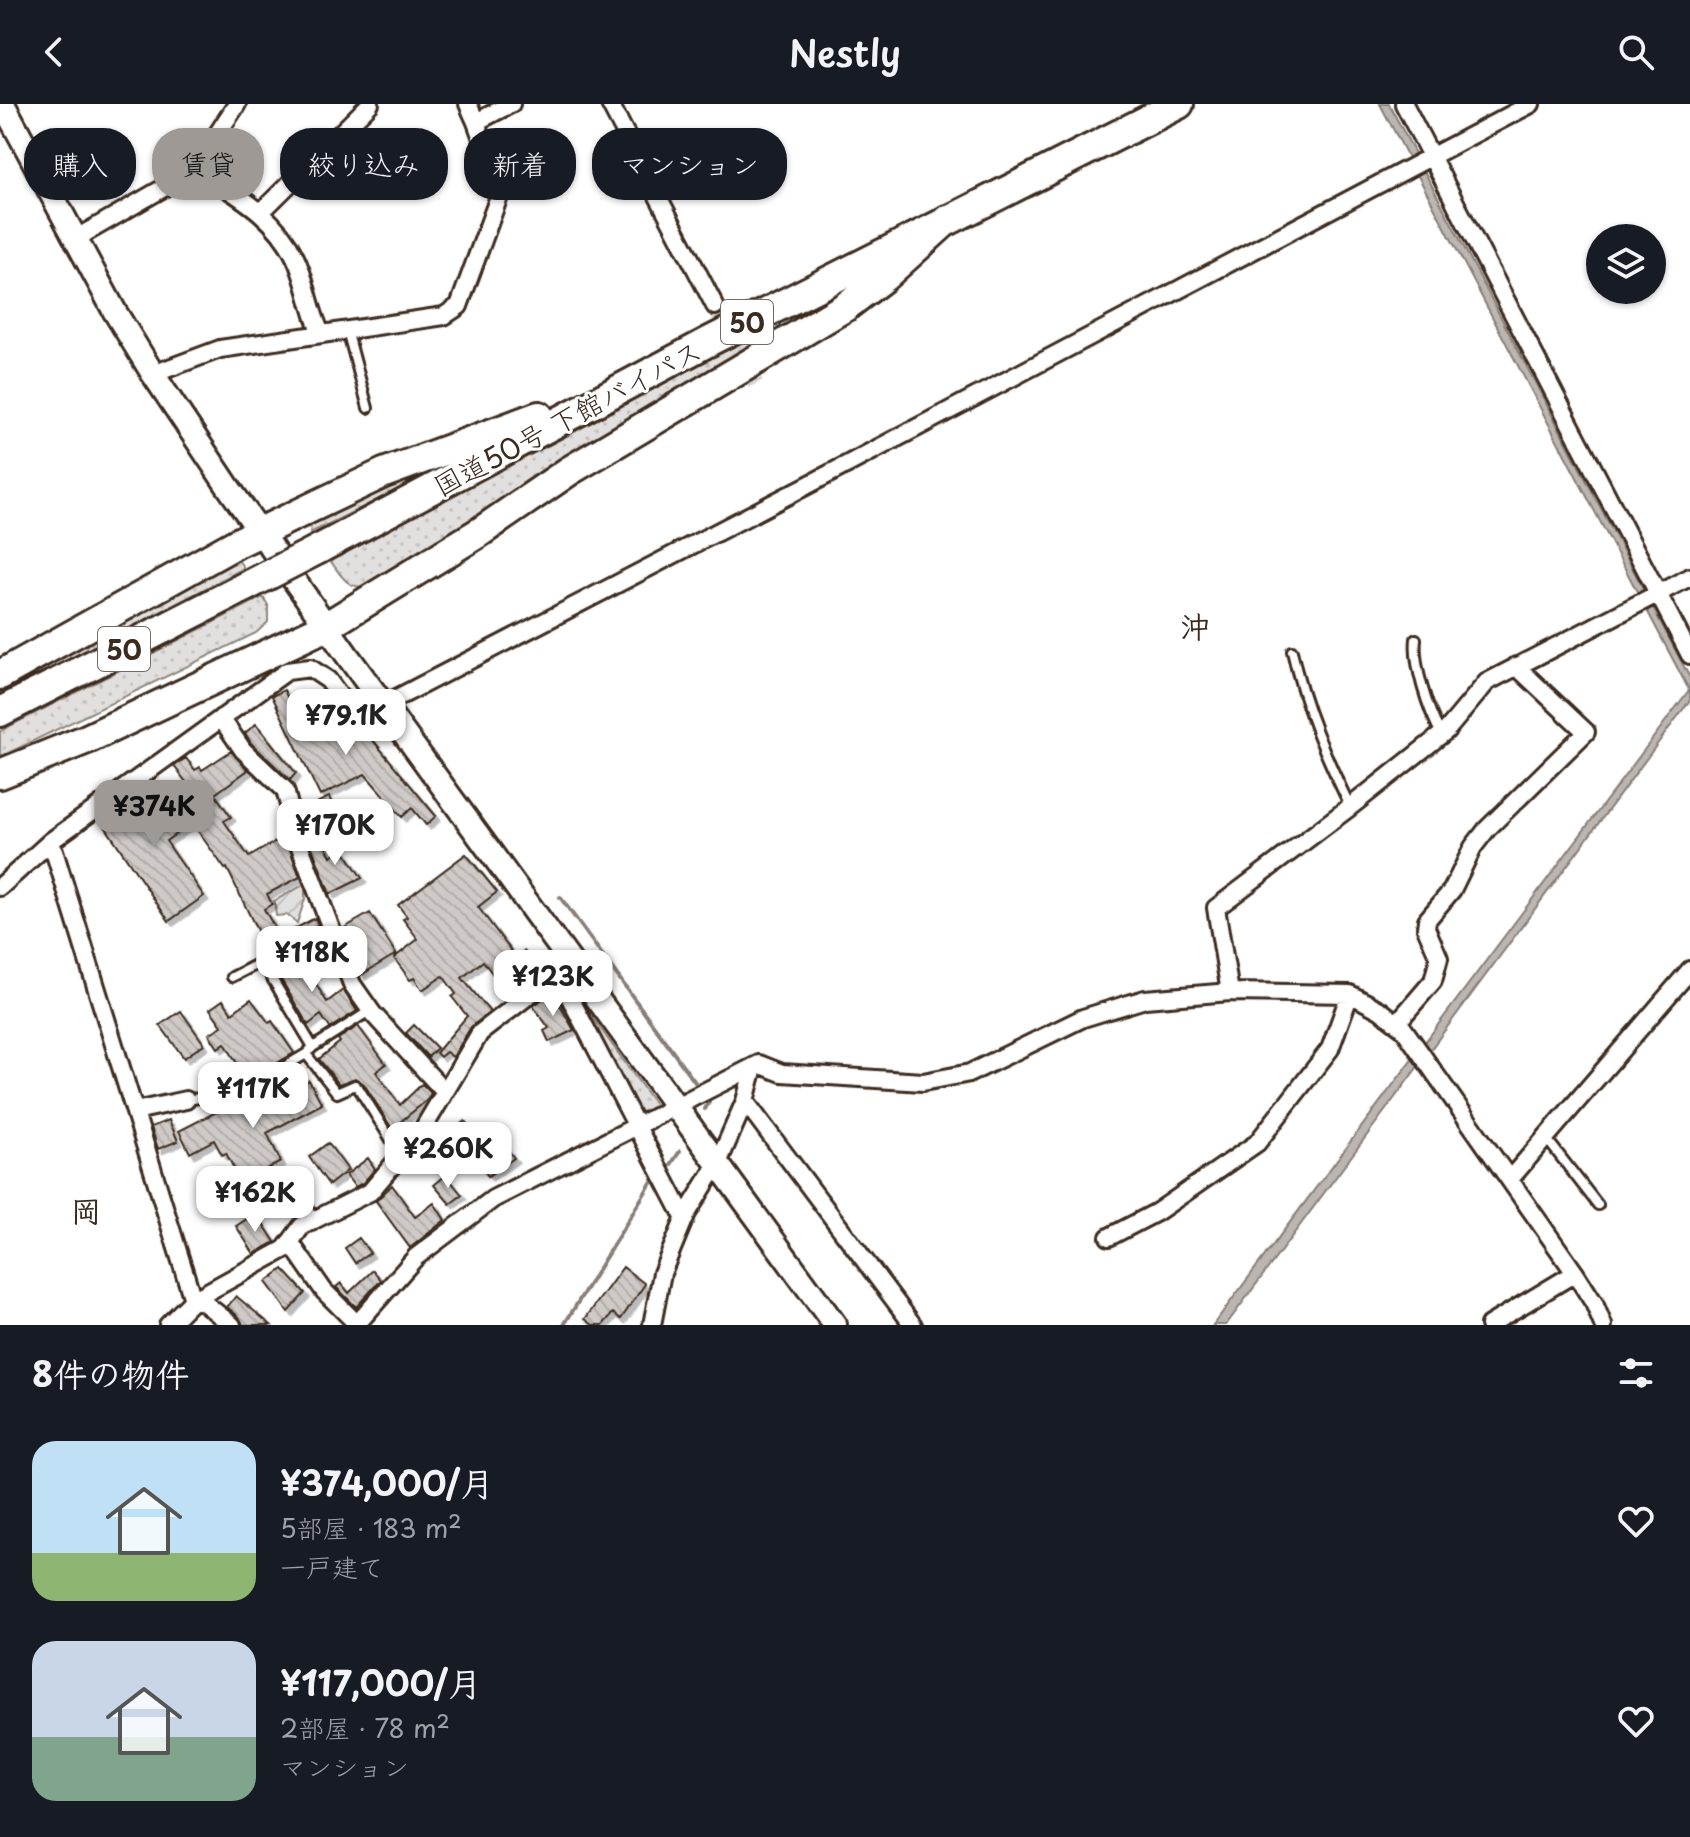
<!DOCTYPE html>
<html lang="ja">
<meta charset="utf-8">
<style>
body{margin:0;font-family:"Playpen Sans","Klee One",sans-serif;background:#20242c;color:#f1f3f6;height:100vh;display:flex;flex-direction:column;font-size:30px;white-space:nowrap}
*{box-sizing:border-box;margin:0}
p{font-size:26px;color:#9ea1a6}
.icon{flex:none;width:44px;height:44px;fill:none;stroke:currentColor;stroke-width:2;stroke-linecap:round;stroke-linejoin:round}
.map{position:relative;height:1221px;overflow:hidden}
.drawer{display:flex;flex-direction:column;background:#171b24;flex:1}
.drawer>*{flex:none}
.top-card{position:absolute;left:24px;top:24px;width:800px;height:72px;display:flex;gap:16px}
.buttons{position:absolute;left:1586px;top:120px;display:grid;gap:16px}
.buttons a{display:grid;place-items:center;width:80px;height:80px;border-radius:50%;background:#171b24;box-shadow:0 2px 6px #0004;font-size:40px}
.price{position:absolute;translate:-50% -68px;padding:0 18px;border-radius:16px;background:#fff;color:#222;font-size:26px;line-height:52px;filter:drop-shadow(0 2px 4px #0008)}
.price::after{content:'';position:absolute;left:50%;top:48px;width:24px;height:18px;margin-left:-12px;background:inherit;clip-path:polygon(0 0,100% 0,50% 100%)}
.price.selected{background:#9f9995;color:#111}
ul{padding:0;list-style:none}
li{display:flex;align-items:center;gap:24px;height:200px;padding:0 32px}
li span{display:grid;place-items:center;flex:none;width:224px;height:160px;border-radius:24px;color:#555}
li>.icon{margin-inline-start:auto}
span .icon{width:96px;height:96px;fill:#fffc;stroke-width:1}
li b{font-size:34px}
h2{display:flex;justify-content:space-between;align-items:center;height:96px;padding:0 32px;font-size:34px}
.pill{padding:0 28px;border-radius:32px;background:#171b24;box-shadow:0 2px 6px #0004;font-size:28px;line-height:72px}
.pill.selected{background:#9f9995;color:#111}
header{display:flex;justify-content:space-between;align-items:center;height:104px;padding:0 32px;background:#171b24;font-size:36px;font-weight:600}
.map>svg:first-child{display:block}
.grass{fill:url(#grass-dots);stroke:#8e857e;stroke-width:2}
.garden{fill:url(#garden-furrows);stroke:#8e857e;stroke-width:2}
.water{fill:#bcb6b3;stroke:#887e77;stroke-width:2}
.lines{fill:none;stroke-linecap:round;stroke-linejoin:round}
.stream{stroke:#887e77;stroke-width:4}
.building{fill:url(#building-back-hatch);stroke:#3b2a1e;stroke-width:2;filter:url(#shadow)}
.street-tunnel{stroke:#d8d4d2;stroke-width:16;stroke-dasharray:16 8;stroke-linecap:butt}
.lane-casing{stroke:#3b2a1e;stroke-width:14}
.street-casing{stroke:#3b2a1e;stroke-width:22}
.secondary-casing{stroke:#3b2a1e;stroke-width:28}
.highway-casing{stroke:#3b2a1e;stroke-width:34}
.lane{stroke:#fff;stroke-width:8}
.street{stroke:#fff;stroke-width:16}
.secondary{stroke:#fff;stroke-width:22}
.highway{stroke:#fff;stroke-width:28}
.highway-bridge-casing{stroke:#3b2a1e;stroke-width:34;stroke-linecap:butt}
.highway-bridge{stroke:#fff;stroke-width:28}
.labels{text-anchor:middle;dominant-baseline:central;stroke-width:6;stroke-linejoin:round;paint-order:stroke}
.shield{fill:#fff;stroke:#766a62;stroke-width:2}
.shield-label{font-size:26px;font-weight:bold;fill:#3b2a1e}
.street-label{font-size:28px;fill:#3b2a1e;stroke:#fff}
.neighbourhood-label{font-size:30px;font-weight:bold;fill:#3b2a1e;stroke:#fff}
</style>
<header><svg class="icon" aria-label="back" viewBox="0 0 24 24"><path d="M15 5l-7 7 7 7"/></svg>Nestly<svg class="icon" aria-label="search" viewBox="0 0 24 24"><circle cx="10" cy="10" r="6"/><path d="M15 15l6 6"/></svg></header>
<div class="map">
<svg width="1690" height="1221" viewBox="0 0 1690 1221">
<defs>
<pattern id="grass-dots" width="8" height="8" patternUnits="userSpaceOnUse" patternTransform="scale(2)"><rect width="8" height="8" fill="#e2e0de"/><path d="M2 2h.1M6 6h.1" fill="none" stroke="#c3c0be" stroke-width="1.8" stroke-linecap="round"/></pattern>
<pattern id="garden-furrows" width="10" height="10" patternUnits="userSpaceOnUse" patternTransform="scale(2)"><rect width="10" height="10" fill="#e2e0de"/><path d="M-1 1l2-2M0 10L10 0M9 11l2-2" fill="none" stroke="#c3c0be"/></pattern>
<pattern id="building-back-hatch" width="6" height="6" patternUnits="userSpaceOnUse" patternTransform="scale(2)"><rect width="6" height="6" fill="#cfcac7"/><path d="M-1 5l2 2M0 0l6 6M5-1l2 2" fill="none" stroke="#b3aeaa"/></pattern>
<filter id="shadow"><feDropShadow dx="4.5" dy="4.5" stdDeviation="0" flood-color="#0004"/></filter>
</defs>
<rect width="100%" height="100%" fill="#fff"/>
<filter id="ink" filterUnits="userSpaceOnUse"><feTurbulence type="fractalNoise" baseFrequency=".0125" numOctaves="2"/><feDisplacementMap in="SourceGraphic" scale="16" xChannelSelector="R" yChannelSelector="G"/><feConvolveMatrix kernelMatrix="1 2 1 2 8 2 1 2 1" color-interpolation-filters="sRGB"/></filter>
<g filter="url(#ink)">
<path class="grass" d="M 829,197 L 374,481 C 346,488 342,472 327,452 L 565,333 L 757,226 Z
M 508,332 L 310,429 L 312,413 Z
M 238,456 L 244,464 L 0,593 L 0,578 L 223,459 Z
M 263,493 L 268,501 L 268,518 L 256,529 L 0,653 L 0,627 Z
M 567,878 L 656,1002 L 637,1012 Z"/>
<path class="garden" d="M 305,780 L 305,795 L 297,819 L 287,811 L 276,812 L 274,797 Z"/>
<path class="water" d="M 1380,0 L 1389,0 L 1690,574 L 1690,596 L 1226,1221 L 1213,1221 L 1689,586 Z"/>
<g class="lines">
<path class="stream" d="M 560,793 L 697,981
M 705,1005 L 709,998 L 706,993
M 670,1062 L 680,1047
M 564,1221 L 654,1074"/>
</g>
<path class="building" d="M 284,586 L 293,605 L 310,597 L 317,612 L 331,605 L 346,636 L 362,623 L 436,712 L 426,721 L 412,704 L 402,713 L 365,670 L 320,692 L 272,592 Z
M 256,620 L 296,669 L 290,676 L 251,639 L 245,629 Z
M 231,647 L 248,666 L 215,690 L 231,713 L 224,717 L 249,753 L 285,732 L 300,773 L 267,790 L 272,800 L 264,805 L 280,833 L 315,814 L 318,821 L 267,847 L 227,764 L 225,765 L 190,716 L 206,705 L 174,662 L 186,654 L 195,666 L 200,663 L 202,666 Z
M 156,679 L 189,721 L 166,737 L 204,792 L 169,817 L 100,715 Z
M 329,693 L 340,715 L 313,728 L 302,706 Z
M 321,733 L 331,752 L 342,744 L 362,774 L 330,790 L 310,738 Z
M 466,750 L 497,788 L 478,803 L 516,853 L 524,847 L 535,861 L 503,884 L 483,857 L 462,874 L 490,908 L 471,923 L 453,953 L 446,948 L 440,953 L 436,949 L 467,912 L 452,893 L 456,890 L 443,872 L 422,886 L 414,874 L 410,876 L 394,854 L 418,835 L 403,815 L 407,813 L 398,801 Z
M 370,809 L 396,850 L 361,871 L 350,844 L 354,841 L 344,824 Z
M 296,848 L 327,898 L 343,886 L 357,907 L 330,924 L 321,911 L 308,921 L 276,867 L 278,866 L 274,859 Z
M 552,888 L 574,926 L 549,938 L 544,927 L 549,924 L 533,902 Z
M 251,895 L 269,919 L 272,917 L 294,949 L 247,977 L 218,984 L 214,974 L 239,963 L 225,939 L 218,944 L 209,930 L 222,922 L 210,905 L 223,896 L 232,909 Z
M 181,907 L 204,940 L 184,954 L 160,921 Z
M 414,921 L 437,944 L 428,953 L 406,929 Z
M 358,922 L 386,960 L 376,968 L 400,1001 L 422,980 L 431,989 L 427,996 L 399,1019 L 406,1029 L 399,1036 L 364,980 L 355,974 L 339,980 L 319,955 L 340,938 L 338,935 Z
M 289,968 L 296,983 L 309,976 L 322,1000 L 267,1029 L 281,1058 L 260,1068 L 273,1094 L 254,1104 L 226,1049 L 222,1051 L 214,1036 L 190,1049 L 179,1027 L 226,1003 L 224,997 L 253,989 Z
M 169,1016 L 178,1037 L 158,1045 L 151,1023 Z
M 465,1017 L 490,1051 L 504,1041 L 514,1054 L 488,1072 L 451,1027 Z
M 328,1039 L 348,1066 L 329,1081 L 309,1053 Z
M 368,1054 L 375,1065 L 363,1079 L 355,1083 L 346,1071 Z
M 446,1071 L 462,1091 L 450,1100 L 434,1081 Z
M 392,1081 L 415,1113 L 434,1099 L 445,1116 L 410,1144 L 376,1097 Z
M 256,1109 L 275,1138 L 254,1150 L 236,1122 Z
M 359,1134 L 370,1149 L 355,1159 L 345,1144 Z
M 623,1163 L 645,1180 L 621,1215 L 613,1209 L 603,1221 L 593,1221 L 585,1215 Z
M 283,1165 L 305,1189 L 288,1208 L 266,1178 Z
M 373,1166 L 381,1176 L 356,1203 L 336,1183 L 341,1179 L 349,1189 Z
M 236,1192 L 271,1221 L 243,1221 L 239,1213 L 227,1203 Z"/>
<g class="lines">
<path class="street-tunnel" d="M 715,202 L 756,281"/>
<defs>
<path id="lane" d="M 347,226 L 368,304
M 1416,535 C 1413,561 1428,606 1441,630
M 1292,547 C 1304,602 1325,651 1350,702
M 262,858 L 313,943
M 232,873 L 330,823
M 306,950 L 337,989 L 355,981 L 359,985 L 400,1050
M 186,996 L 226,990 L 250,983 L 306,950 L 313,943 L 371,906
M 1546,1034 L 1598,1101"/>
<path id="street" d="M 468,0 L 476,18
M 610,0 L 715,202
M 1404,0 L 1690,551
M 195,64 C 233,89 275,110 295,153 C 307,177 309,205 321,229
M 261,108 L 370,0
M 75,135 L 193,67 L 237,0
M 153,270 L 220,245 L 444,212 L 459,202 L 501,87 L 476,18 L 511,0
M 221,614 L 243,646 L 285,686 L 299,740 L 352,880 L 373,910 L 444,987
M 51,737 L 193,1196
M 0,783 L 51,737 L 287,567 L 310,564 L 328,576 L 353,610 L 362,612 L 808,381 L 1531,0
M 557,869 L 685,1115
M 1230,888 L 1216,804 L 1350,703 L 1446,627 L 1487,578 L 1690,473
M 1397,919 L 1433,877 L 1439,854 L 1426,824 L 1427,816 L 1452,786 L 1473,743 L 1487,725 L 1586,628 L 1516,562
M 745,997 L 913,1221
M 135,1007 L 186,996
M 1510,1075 L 1690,866
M 291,1081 L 311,1118
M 1109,1133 L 1157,1108 L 1257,1039 L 1330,945 L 1350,890
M 290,1138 L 324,1187 L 357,1220
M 193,1196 L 203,1198 L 232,1221
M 168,1221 L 193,1196 L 285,1145 L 302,1122 L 370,1088 L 423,1025 L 480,929 L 572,858
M 356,1221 L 416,1153 L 493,1095 L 759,960 L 782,969 L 923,978 L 970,969 L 1083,914 L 1145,895 L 1230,888 L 1350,890 L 1380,906 L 1403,924 L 1575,1169 L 1594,1199 L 1603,1221
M 652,1221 L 662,1169 L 686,1111 L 718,1059 L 745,997 L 754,963
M 1489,1221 L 1575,1169"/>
<path id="secondary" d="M 3,0 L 115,208 L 153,270 L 229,384 L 347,551 L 835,1221"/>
<path id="highway" d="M 319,445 L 710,237 L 1179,0
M 0,571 L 237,439 L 384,369 L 539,312
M 0,608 L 247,482
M 0,670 L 87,635 L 327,522 L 480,428 L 569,367 L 845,203 L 884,173 L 947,116"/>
</defs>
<use href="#lane" class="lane-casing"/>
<use href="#street" class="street-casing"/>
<use href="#secondary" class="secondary-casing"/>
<use href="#highway" class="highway-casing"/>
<use href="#lane" class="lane"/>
<use href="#street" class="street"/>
<use href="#secondary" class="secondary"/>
<use href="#highway" class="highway"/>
<defs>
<path id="highway-bridge" d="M 247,482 L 319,445"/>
</defs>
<use href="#highway-bridge" class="highway-bridge-casing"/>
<use href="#highway-bridge" class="highway-bridge"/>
</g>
</g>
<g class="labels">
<g class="shield">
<rect x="721" y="196" width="52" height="44" rx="6"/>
<rect x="98" y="523" width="52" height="44" rx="6"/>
</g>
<g class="shield-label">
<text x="747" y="218">50</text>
<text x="124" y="545">50</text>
</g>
<g class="street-label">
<text transform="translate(567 313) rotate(-28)">国道50号 下館バイパス</text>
</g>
<g class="neighbourhood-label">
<text x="1195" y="521">沖</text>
<text x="86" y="1105">岡</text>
</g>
</g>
</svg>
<div class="buttons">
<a><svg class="icon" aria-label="layers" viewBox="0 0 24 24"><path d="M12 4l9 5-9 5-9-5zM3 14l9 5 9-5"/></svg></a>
</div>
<b class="price" style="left:346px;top:653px">¥79.1K</b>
<b class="price selected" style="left:154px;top:744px">¥374K</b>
<b class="price" style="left:335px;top:763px">¥170K</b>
<b class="price" style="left:312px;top:890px">¥118K</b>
<b class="price" style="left:553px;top:914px">¥123K</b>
<b class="price" style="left:253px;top:1026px">¥117K</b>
<b class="price" style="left:448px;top:1086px">¥260K</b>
<b class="price" style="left:255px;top:1130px">¥162K</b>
<div class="top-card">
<a class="pill">購入</a>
<a class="pill selected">賃貸</a>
<a class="pill">絞り込み</a>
<a class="pill">新着</a>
<a class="pill">マンション</a>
</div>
</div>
<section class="drawer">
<h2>8件の物件<svg class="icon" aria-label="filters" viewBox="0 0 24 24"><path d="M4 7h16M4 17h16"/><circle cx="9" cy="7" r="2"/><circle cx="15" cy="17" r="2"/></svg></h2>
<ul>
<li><span style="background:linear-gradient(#bfe0f5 70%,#8fb573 0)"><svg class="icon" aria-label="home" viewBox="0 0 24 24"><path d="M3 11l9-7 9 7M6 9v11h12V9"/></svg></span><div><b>¥374,000/月</b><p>5部屋 · 183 m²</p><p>一戸建て</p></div><svg class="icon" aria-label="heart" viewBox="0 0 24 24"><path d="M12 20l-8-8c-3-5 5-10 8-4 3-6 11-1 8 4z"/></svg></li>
<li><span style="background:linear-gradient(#c9d6e8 60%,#7fa58c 0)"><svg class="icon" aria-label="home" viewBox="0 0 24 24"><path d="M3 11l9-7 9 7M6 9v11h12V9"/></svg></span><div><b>¥117,000/月</b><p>2部屋 · 78 m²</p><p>マンション</p></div><svg class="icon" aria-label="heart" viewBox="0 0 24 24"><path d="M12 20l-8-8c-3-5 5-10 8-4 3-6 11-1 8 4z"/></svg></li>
</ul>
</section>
